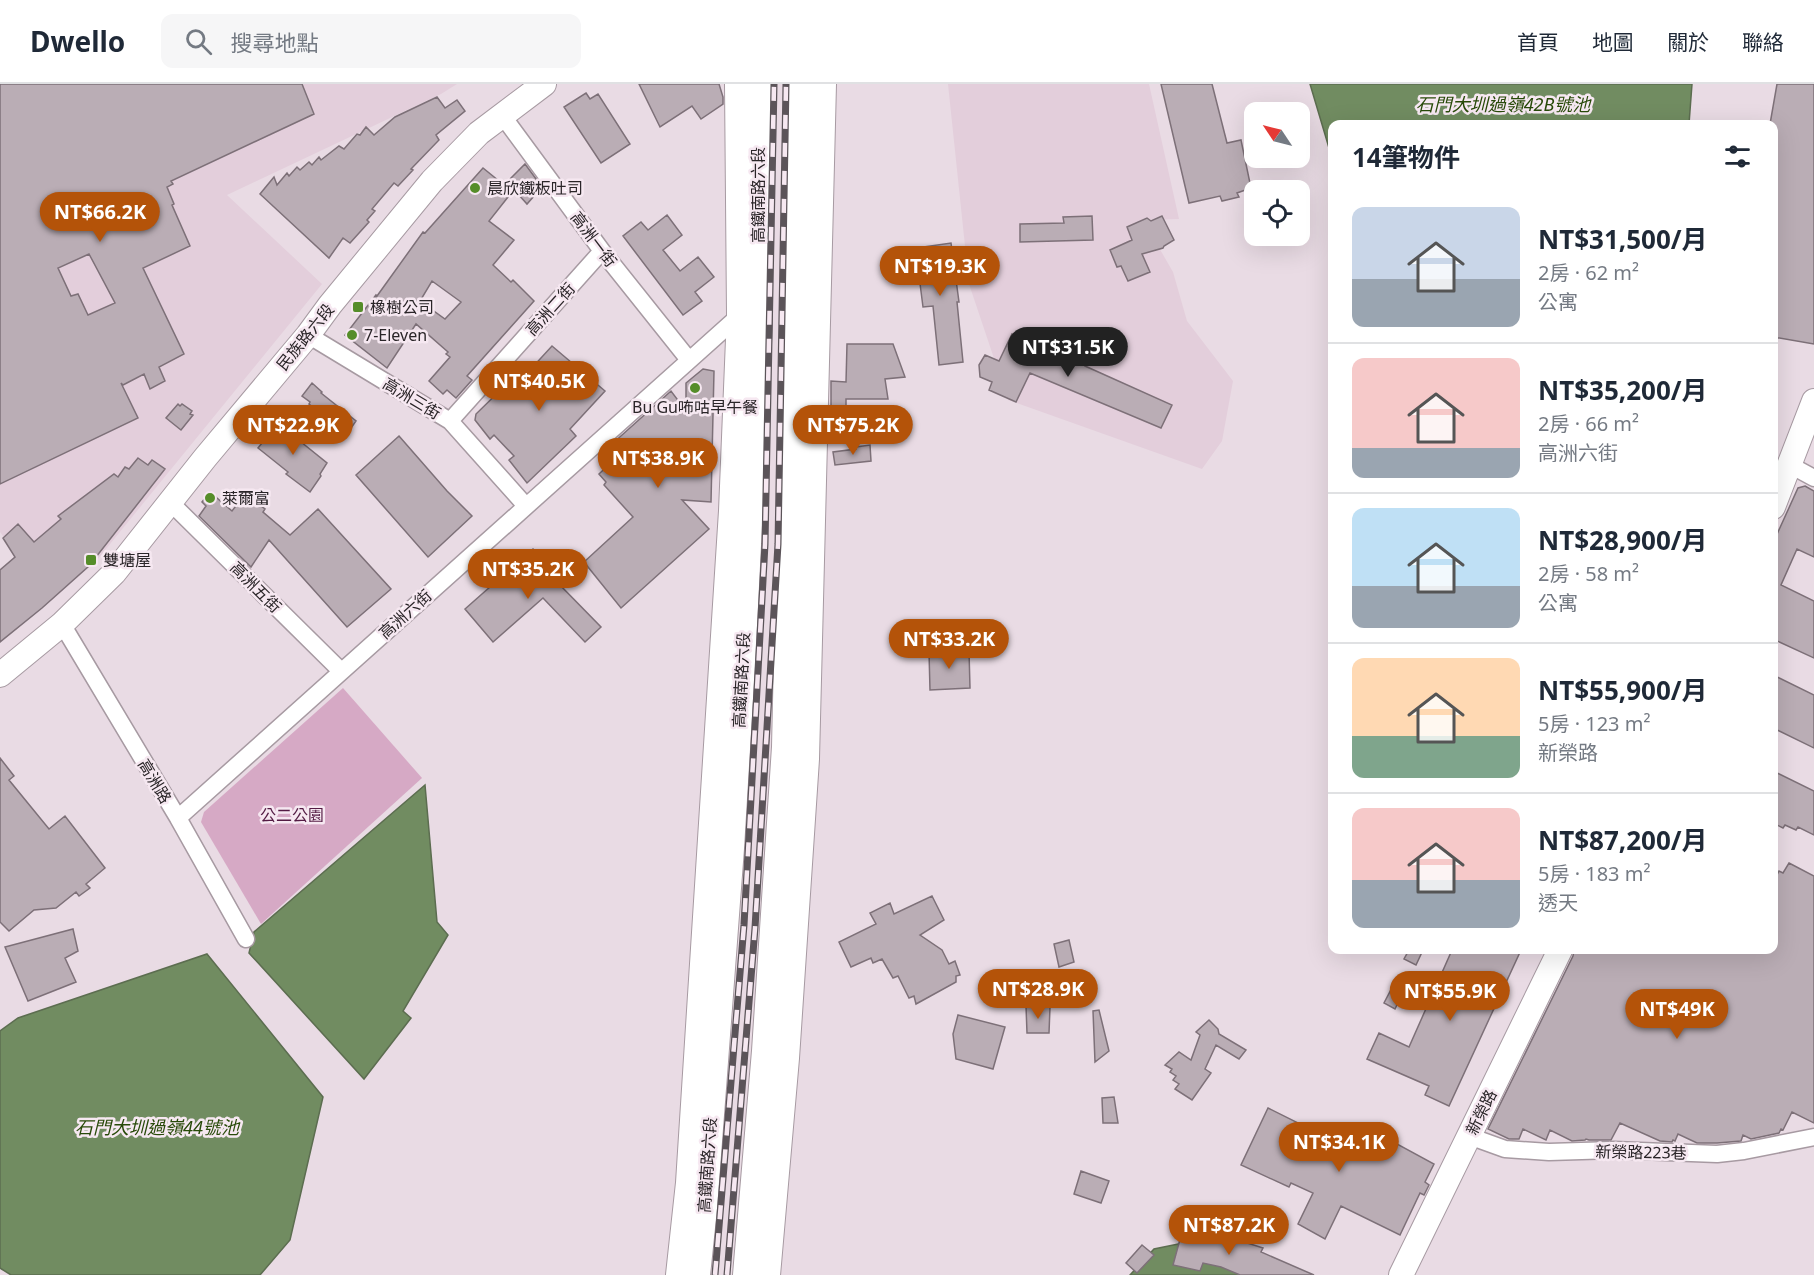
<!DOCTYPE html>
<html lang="zh-TW">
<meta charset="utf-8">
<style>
body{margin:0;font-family:"Noto Sans","Noto Sans TC",sans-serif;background:#f6f6f7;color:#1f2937;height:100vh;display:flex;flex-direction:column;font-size:22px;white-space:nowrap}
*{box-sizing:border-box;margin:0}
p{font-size:20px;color:#747a83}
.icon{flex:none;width:33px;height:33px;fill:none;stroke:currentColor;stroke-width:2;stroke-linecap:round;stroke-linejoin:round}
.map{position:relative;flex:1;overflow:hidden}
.sheet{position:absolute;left:1328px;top:36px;width:450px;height:834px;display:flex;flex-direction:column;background:#fff;border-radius:12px;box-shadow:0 6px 24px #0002}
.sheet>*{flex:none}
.needle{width:39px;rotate:305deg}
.tools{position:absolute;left:1244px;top:18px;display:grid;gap:12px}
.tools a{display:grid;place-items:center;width:66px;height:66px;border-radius:12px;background:#fff;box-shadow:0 6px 24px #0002;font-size:30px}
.price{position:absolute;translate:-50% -51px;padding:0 14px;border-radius:21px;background:#b45309;color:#fff;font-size:20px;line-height:39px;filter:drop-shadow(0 2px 3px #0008)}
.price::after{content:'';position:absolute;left:50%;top:36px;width:18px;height:14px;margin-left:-9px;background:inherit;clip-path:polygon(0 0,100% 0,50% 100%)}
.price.on{background:#222;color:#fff}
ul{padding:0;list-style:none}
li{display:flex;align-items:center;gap:18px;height:150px;padding:0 24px}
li+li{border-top:2px solid #e0e1e3}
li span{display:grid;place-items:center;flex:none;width:168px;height:120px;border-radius:12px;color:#555}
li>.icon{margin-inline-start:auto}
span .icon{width:72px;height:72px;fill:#fffc;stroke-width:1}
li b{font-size:26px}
h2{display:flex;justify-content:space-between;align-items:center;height:72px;padding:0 24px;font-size:26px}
header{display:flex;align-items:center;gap:36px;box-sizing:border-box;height:84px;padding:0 30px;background:#fff;border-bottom:2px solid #e0e1e3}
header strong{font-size:28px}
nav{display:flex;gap:33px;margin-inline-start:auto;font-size:21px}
.search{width:420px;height:54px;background:#f6f6f7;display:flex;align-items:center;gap:15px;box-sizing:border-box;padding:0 21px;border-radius:12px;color:#747a83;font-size:22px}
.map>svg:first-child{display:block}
.built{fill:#e3cedb}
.green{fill:#d6a9c5}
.water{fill:#718c61;stroke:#5c6d50;stroke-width:1.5}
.building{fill:#baadb5;stroke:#7d7078;stroke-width:1.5;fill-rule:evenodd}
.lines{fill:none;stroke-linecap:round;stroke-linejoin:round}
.street-casing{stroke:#a79aa2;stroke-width:19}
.secondary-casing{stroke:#a79aa2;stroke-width:26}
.primary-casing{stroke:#a79aa2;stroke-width:28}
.street{stroke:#fff;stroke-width:16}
.secondary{stroke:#fff;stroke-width:24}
.primary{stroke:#fff;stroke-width:26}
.rail-casing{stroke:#5b5459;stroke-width:7}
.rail{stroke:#f6e8f1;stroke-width:4.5;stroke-dasharray:14;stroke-linecap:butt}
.poi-dot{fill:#558d29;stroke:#f6e8f1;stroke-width:2}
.labels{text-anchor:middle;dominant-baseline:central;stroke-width:5;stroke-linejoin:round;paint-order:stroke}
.poi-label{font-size:16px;fill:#2a2528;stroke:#f6e8f1;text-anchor:start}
.street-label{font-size:16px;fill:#2a2528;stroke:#f6e8f1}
.park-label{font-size:16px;fill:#541b44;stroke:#f6e8f1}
.water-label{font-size:18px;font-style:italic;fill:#284a09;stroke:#f6e8f1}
</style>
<header>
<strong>Dwello</strong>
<div class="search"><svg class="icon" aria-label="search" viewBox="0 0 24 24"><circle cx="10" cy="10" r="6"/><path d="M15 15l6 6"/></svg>搜尋地點</div>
<nav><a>首頁</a><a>地圖</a><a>關於</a><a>聯絡</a></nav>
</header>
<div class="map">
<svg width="1814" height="1191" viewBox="0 0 1814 1191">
<rect width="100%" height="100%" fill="#e9dbe4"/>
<path class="built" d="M 0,0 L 457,0 L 441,10 L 227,111 L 322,200 L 97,476 L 51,517 L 0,448 Z
M 948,0 L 1149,0 L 1179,135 L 1143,136 L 1173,188 L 1187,237 L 1233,297 L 1222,357 L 1202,385 L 1008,316 L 969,200 Z"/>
<path class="green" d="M 343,604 L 422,694 L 261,840 L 201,738 L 204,728 Z"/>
<path class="water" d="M 1310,0 L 1692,0 L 1689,40 L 1332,40 L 1332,68 L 1329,64 Z
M 425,701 L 437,838 L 448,851 L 403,927 L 411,934 L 364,995 L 249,869 L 254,848 Z
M 207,870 L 323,1013 L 290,1156 L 260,1191 L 11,1191 L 0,1184 L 0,947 L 18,934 Z
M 1183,1159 L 1252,1191 L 1130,1191 L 1154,1165 Z"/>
<path class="building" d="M 0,0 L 302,0 L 314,30 L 171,97 L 173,100 L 167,103 L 174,120 L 172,121 L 190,162 L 143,184 L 184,270 L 159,283 L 165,297 L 150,305 L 144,290 L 123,301 L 121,299 L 138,334 L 0,400 ZM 89,170 L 115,219 L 88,231 L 78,210 L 71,212 L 58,184 Z
M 639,0 L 719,0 L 723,13 L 723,20 L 701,35 L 692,22 L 660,43 Z
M 1161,0 L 1212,0 L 1227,59 L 1241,56 L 1251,104 L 1237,109 L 1239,113 L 1222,117 L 1220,112 L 1189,119 Z
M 1777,0 L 1814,0 L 1814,260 L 1773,253 L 1773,40 L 1770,40 Z
M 586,9 L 590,15 L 598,10 L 630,60 L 601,79 L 564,23 Z
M 437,13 L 445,24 L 457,16 L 465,27 L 436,51 L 439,56 L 411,85 L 413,86 L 398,102 L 394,99 L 372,125 L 375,127 L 367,136 L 369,138 L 350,159 L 343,154 L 329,174 L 260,110 L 274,93 L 277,101 L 287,89 L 289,92 L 297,83 L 300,86 L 309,78 L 312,81 L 319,73 L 321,76 L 339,62 L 344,65 L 357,50 L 360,51 L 366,43 L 374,51 L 395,33 Z
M 525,80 L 542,103 L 527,120 L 518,110 L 517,112 L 512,108 L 489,137 L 514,156 L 493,181 L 511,198 L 513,196 L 534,217 L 467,292 L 472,296 L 456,314 L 447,306 L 443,310 L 429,297 L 450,273 L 446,270 L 448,268 L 416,240 L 387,284 L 345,251 L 376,211 L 377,212 L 423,148 L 425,149 L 483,84 L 504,101 ZM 432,197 L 461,218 L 445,235 L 420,217 Z
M 667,131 L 682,151 L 663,166 L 680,187 L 698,173 L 714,193 L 695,208 L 702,217 L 683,231 L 623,152 L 641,138 L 648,146 Z
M 1092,132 L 1093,156 L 1020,158 L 1020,140 L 1064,139 L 1063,133 Z
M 1162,132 L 1174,156 L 1164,162 L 1163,164 L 1142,170 L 1150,188 L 1128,197 L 1121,182 L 1117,183 L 1110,166 L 1132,156 L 1127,143 L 1147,134 L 1151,137 Z
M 951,159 L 959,218 L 957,218 L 963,278 L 939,281 L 933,222 L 923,223 L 917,176 L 904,177 L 903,166 Z
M 1012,250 L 1067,274 L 1076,253 L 1094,261 L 1085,282 L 1172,321 L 1161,344 L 1030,289 L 1016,318 L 989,306 L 992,298 L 980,293 L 979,281 L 985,271 L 999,277 Z
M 847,260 L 893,260 L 905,293 L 885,295 L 888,315 L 846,315 L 846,328 L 831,328 L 831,297 L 846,298 Z
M 552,262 L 605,307 L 570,345 L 576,352 L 527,399 L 509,376 L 514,372 L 494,351 L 490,355 L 475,336 L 476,330 L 513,294 L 518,299 Z
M 703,285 L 714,287 L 711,418 L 682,416 L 709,445 L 621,524 L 584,478 L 633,433 L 604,401 L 606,398 L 599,390 L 620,370 L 612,360 L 671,307 L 686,327 L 686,299 Z
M 312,299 L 322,308 L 321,309 L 356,337 L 347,350 L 309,320 L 310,318 L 302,312 Z
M 178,320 L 180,322 L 182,320 L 192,327 L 190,330 L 193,331 L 181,346 L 166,334 Z
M 275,337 L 327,379 L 320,390 L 321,392 L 310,408 L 286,390 L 288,388 L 258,364 L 267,353 L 264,351 Z
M 399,352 L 447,407 L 472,432 L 428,473 L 356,391 Z
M 870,361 L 871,377 L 835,381 L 833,368 L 856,365 L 856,363 Z
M 138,374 L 148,381 L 152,376 L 165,385 L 89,482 L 42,524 L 0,558 L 0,486 L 15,473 L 3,454 L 18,440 L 34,458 L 61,435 L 58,432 L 114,390 L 118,393 L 125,383 L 129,385 Z
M 1805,402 L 1814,407 L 1814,473 L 1797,465 L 1781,501 L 1814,517 L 1814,574 L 1773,555 L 1773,459 L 1798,404 Z
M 210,408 L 232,427 L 245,410 L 265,425 L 263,428 L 290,451 L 318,425 L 391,505 L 347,543 L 269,456 L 251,483 L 199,432 L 206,422 L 202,418 Z
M 533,465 L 562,498 L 559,500 L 601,543 L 585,558 L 543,514 L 493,558 L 465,525 Z
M 969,567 L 970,604 L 930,606 L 929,568 Z
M 1773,591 L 1814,611 L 1814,664 L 1773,644 Z
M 0,674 L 14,692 L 9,696 L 49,745 L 65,732 L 105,784 L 86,800 L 90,804 L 79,812 L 76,808 L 56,824 L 34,826 L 9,847 L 0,838 Z
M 1773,687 L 1814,707 L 1814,751 L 1798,743 L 1796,746 L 1785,741 L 1783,744 L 1773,739 Z
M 1789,779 L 1814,792 L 1814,1039 L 1792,1028 L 1783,1046 L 1781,1045 L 1779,1049 L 1751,1055 L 1743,1051 L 1741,1057 L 1717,1059 L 1697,1059 L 1678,1050 L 1675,1057 L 1673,1056 L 1672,1058 L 1660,1057 L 1620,1039 L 1611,1056 L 1589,1056 L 1586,1055 L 1585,1056 L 1572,1057 L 1550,1046 L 1546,1056 L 1523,1045 L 1519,1055 L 1509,1055 L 1488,1045 L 1573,872 L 1574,866 L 1773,866 L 1773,799 L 1779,787 L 1783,789 Z
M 932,812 L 944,836 L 920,851 L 942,866 L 949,880 L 955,877 L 960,891 L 956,892 L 956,898 L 916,920 L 914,912 L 909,914 L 898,892 L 893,894 L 882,875 L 873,879 L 871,874 L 851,883 L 839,858 L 876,840 L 870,829 L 890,819 L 894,830 Z
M 73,845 L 78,867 L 65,874 L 76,898 L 28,917 L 5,863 Z
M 1069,856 L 1074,878 L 1059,883 L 1054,860 Z
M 1409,866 L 1423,866 L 1416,881 L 1404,875 Z
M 1452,866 L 1521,866 L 1449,1022 L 1425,1011 L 1429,1002 L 1367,975 L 1379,949 L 1409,963 Z
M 1395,898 L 1405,904 L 1395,925 L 1384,919 Z
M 1026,922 L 1050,923 L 1049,949 L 1027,949 Z
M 1099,926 L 1109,967 L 1095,978 L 1093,927 Z
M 958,931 L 1005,943 L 993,985 L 956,975 L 953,950 Z
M 1209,936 L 1218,945 L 1219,950 L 1246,966 L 1239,975 L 1216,961 L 1205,985 L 1211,989 L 1192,1016 L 1175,1005 L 1179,1000 L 1173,996 L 1176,992 L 1170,988 L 1172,985 L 1165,981 L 1179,968 L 1191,976 L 1200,951 L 1196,948 Z
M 1114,1013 L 1118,1039 L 1103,1039 L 1102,1014 Z
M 1268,1024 L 1320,1050 L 1323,1041 L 1382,1063 L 1384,1057 L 1387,1058 L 1388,1055 L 1434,1080 L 1425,1098 L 1429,1101 L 1424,1111 L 1420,1109 L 1400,1151 L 1341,1122 L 1325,1155 L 1298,1140 L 1313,1109 L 1291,1099 L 1289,1103 L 1241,1081 Z
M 1081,1087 L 1109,1097 L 1101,1119 L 1074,1110 Z
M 1193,1146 L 1244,1157 L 1244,1158 L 1263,1164 L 1261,1168 L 1314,1191 L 1240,1191 L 1221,1183 L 1203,1179 L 1200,1187 L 1173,1181 L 1182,1148 L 1192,1151 Z
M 1142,1161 L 1154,1171 L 1137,1189 L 1126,1179 Z"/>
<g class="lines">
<defs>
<path id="street" d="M 502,31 L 602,167 L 689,276
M 308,251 L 450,337 L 526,422
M 450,337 L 602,167
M 1790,381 L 1814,394
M 171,419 L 341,587
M 62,540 L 178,734 L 246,855
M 178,734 L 740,231
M 1469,1052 L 1505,1065 L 1549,1068 L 1614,1066 L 1717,1070 L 1744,1067 L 1814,1053"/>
<path id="secondary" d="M 1773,423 L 1814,317
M 0,591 L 62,540 L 114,489 L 205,374 L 308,251 L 330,221 L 432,97 L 479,49 L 544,0
M 1401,1191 L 1560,866"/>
<path id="primary" d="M 679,1191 L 689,1099 L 732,427 L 740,231 L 738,0
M 697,1191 L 704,1124 L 731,764 L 742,582 L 759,240 L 758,0
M 746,1191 L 765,967 L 785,663 L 800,0
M 767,1191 L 786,974 L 806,675 L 823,0"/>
</defs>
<use href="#street" class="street-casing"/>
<use href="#secondary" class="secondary-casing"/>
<use href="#primary" class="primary-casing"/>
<use href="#street" class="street"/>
<use href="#secondary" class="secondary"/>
<use href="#primary" class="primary"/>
<defs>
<path id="rail" d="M 715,1191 L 744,841 L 765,460 L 774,0
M 727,1191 L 755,844 L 778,460 L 786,0"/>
</defs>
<use href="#rail" class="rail-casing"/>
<use href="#rail" class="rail"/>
</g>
<g class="poi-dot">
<circle cx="475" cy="104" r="6"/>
<rect x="352" y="217" width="12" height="12" rx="3"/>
<circle cx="352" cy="251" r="6"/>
<circle cx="695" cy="304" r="6"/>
<circle cx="210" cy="414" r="6"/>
<rect x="85" y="470" width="12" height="12" rx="3"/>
</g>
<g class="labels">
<g class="poi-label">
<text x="487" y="104">晨欣鐵板吐司</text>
<text x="370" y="223">橡樹公司</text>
<text x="364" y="251">7-Eleven</text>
<text x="695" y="323" text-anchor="middle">Bu Gu咘咕早午餐</text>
<text x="222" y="414">萊爾富</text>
<text x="103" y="476">雙塘屋</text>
</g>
<g class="street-label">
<text transform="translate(758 111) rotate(-90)">高鐵南路六段</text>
<text transform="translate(594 155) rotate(53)">高洲一街</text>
<text transform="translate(550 225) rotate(-48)">高洲二街</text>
<text transform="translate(305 253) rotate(-51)">民族路六段</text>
<text transform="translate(412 314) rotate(31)">高洲三街</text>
<text transform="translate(256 503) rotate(45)">高洲五街</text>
<text transform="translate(405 530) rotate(-42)">高洲六街</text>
<text transform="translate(741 596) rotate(-87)">高鐵南路六段</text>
<text transform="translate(155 697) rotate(59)">高洲路</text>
<text transform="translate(1481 1028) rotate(-64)">新榮路</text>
<text transform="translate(1641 1068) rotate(1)">新榮路223巷</text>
<text transform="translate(707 1081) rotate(-86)">高鐵南路六段</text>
</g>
<g class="park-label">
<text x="292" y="731">公二公園</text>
</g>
<g class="water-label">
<text x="1503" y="20">石門大圳過嶺42B號池</text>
<text x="157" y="1043">石門大圳過嶺44號池</text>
</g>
</g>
</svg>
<div class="tools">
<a><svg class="needle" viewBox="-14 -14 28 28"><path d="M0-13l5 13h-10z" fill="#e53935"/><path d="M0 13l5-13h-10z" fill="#747a83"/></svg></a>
<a><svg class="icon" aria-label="locate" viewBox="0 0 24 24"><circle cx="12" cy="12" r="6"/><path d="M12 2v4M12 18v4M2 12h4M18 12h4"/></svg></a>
</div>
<b class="price" style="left:100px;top:159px">NT$66.2K</b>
<b class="price" style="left:940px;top:213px">NT$19.3K</b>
<b class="price on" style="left:1068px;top:294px">NT$31.5K</b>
<b class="price" style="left:539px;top:328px">NT$40.5K</b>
<b class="price" style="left:293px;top:372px">NT$22.9K</b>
<b class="price" style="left:853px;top:372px">NT$75.2K</b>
<b class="price" style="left:658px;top:405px">NT$38.9K</b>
<b class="price" style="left:528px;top:516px">NT$35.2K</b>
<b class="price" style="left:949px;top:586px">NT$33.2K</b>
<b class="price" style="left:1038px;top:936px">NT$28.9K</b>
<b class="price" style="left:1450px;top:938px">NT$55.9K</b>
<b class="price" style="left:1677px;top:956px">NT$49K</b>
<b class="price" style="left:1339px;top:1089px">NT$34.1K</b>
<b class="price" style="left:1229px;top:1172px">NT$87.2K</b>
<section class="sheet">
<h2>14筆物件<svg class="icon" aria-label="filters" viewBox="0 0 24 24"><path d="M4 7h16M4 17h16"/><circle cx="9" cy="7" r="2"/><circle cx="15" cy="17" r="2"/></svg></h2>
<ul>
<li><span style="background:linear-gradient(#c9d6e8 60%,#9aa5b1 0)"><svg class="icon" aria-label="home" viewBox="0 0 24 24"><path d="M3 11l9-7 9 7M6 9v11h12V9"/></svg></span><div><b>NT$31,500/月</b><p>2房 · 62 m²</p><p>公寓</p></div></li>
<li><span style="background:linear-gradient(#f6c9c9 75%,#9aa5b1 0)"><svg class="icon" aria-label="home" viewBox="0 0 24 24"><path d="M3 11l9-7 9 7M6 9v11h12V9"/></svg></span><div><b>NT$35,200/月</b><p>2房 · 66 m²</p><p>高洲六街</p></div></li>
<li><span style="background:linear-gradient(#bfe0f5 65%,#9aa5b1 0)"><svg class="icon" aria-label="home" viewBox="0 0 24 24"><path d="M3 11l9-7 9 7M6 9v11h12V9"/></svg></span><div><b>NT$28,900/月</b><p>2房 · 58 m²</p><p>公寓</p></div></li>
<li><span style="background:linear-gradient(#ffd9b3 65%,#7fa58c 0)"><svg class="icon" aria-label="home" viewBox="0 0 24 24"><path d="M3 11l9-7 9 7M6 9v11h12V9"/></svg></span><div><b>NT$55,900/月</b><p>5房 · 123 m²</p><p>新榮路</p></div></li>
<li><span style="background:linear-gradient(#f6c9c9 60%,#9aa5b1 0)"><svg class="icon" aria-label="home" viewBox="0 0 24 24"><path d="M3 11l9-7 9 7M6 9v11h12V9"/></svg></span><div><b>NT$87,200/月</b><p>5房 · 183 m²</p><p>透天</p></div></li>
</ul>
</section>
</div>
